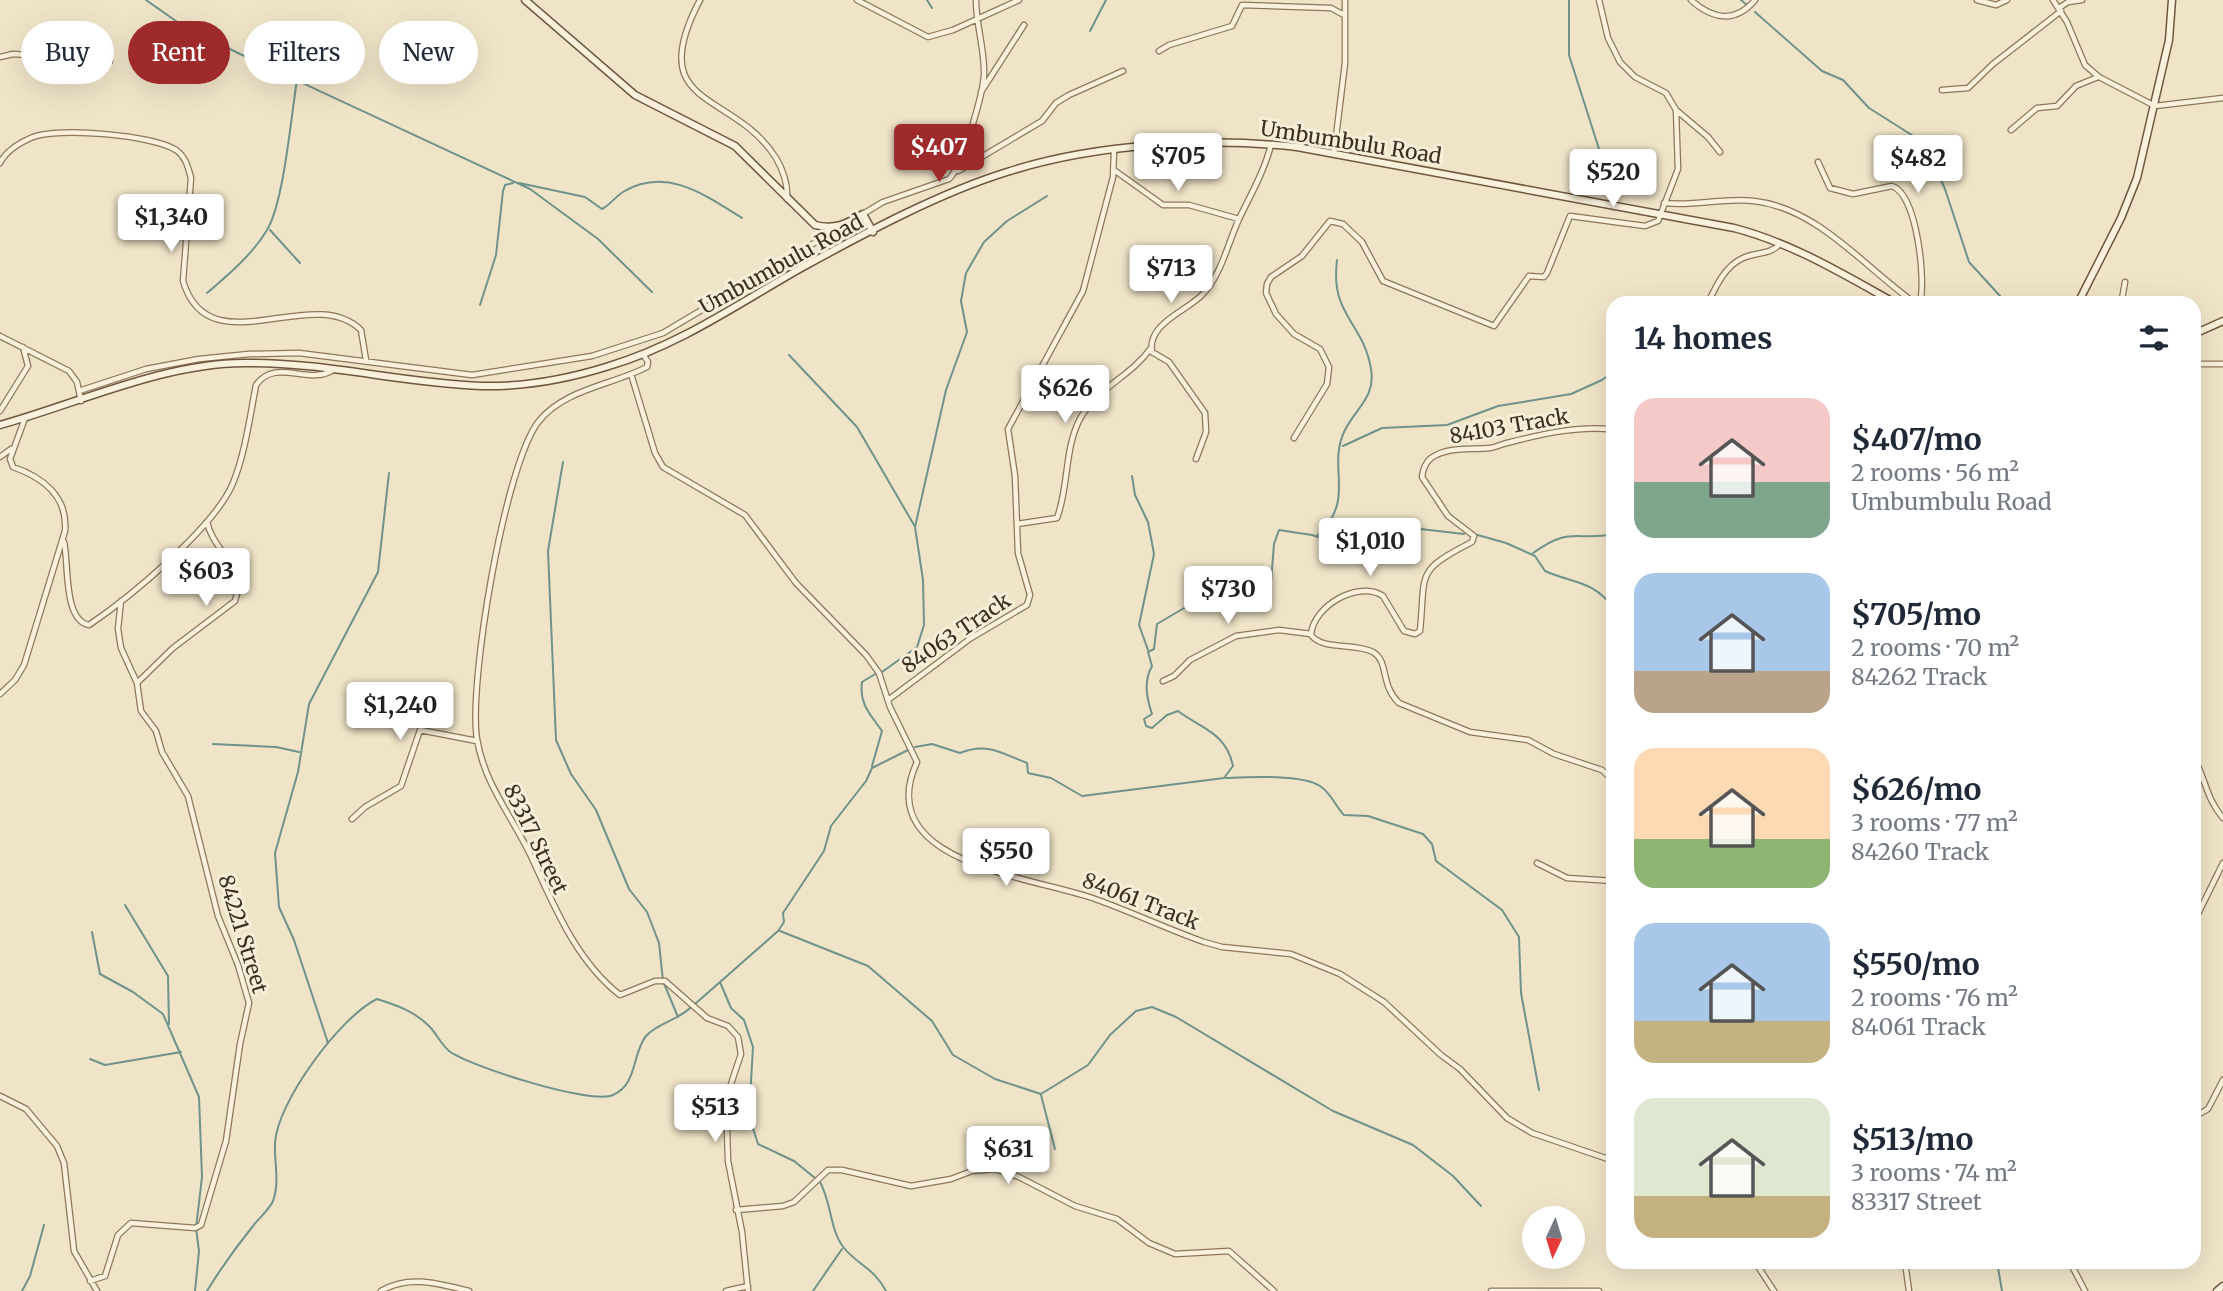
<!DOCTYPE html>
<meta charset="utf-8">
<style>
body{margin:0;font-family:Merriweather,serif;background:#f2f2f3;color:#1f2937;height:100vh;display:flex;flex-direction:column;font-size:26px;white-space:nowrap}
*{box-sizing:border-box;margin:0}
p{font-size:23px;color:#747a83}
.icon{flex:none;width:38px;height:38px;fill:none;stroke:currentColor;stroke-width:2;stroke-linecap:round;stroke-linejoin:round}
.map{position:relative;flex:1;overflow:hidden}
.panel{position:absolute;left:1606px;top:296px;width:595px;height:973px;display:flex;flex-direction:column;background:#fff;border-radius:21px;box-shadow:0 7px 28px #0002}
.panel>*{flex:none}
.guide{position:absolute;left:21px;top:21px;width:665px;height:63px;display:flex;gap:14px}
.needle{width:46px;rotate:184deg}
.buttons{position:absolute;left:1522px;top:1206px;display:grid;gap:14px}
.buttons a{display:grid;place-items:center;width:63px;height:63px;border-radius:50%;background:#fff;box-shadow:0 7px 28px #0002;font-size:35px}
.price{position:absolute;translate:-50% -60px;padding:0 16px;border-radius:7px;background:#fff;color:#222;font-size:23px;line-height:46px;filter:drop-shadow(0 2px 4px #0008)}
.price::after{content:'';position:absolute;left:50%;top:42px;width:21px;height:16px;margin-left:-10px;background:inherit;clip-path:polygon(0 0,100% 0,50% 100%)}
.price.on{background:#9e2a2b;color:#fff}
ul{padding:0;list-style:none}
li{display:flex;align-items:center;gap:21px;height:175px;padding:0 28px}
li span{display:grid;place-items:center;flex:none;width:196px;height:140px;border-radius:21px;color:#555}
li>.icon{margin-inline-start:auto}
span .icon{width:84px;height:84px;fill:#fffc;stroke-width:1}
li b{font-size:30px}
h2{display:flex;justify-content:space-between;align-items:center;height:84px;padding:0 28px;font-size:30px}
.tag{padding:0 24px;border-radius:32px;background:#fff;box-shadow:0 7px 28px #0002;font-size:24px;line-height:63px}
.tag.on{background:#9e2a2b;color:#fff}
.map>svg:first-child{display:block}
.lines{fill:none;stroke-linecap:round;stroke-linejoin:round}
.stream{stroke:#6f938a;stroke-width:2}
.street-casing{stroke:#8d765c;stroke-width:7}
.secondary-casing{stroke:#6f573f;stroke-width:9}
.street{stroke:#faf1dc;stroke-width:4.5}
.secondary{stroke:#faf1dc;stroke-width:6}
.labels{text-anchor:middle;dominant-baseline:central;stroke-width:6;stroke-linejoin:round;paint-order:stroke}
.street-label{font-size:21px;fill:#3d2e20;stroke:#f7eed8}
</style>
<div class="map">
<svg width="2223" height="1291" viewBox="0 0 2223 1291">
<rect width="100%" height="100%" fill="#f0e4c8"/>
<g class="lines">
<path class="stream" d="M 146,0 L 183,26 L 240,54 L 530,189 L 598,239 L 652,292
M 927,0 L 932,8
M 1569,0 L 1569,55 L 1606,171
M 1741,0 L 1747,5
M 1755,12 L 1822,71 L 1843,80 L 1869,108 L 1915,137 L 1932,160 L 1945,189 L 1969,262 L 2000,296
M 1090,31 L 1106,0
M 519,183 L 585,197 L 602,209 C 610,205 615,197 623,192 C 666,166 705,195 742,218
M 270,230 L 300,263
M 207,293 C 228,275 253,254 267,230 C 284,202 291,116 297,80
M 480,305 L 496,255 L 503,191 L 505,185 L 513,183
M 789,355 L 857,427 L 914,525
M 1343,446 L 1382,428 L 1447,425 L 1498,406 L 1571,394 L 1602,380 L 1614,371
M 563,462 L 548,551 L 556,740 L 571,774 L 596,810 L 629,889 L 647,912 L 659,943 L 663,981 L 678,1017
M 1132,476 L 1135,495 L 1148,522 L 1154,554 L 1139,625 L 1148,650
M 1474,534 L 1506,543 L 1535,556 L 1545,571 C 1574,584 1594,580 1614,609
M 1318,535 C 1357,498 1326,468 1345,430 C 1356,408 1376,397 1371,369 C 1363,321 1330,316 1337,260
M 1533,553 C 1572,525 1575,542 1614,534
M 882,672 L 917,647 L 924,625 L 923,580 L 915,527 L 946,390 L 967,332 L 961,301 L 966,273 L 984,242 L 1007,221 L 1047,196
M 213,744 L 276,747 L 299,752
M 915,747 L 932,744 L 960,753 C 987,742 1001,753 1027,763 L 1028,773 L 1051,778 L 1082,796 L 1224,778 L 1233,766 C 1226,732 1200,728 1178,711 L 1167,715 L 1152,728 L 1146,726 L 1144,719 L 1152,714 C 1147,699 1143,682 1152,666 L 1148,652 L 1154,649 L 1157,624 L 1213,591 L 1271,582 L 1274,544 L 1279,530 L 1312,535 L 1331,541 L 1394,526 L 1464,534
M 872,766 L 882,731 C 870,714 859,704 862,682 L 877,673
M 1226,778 C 1248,777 1302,774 1320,786 C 1332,794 1335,806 1344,815 L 1368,816 L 1423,834 L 1432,844 L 1436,861 L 1502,910 L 1519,937 L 1521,993 L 1539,1090
M 125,905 L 168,976 L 169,1024
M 780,931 L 868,966 L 932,1021 L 953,1055 L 995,1079 L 1041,1094 L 1088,1065 L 1110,1035 L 1136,1011 L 1152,1007 L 1176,1017 L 1333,1111 L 1413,1145 L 1453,1176 L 1481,1206
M 92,932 L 100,974 L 133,992 L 163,1014 L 199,1097 L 202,1177 L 196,1228 L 199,1251 L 195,1291
M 720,982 L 731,1008 L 744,1020 L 753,1047 L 749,1116 L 758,1144 L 794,1161 L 815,1178
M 695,1004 L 778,931 L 784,922 L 783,913 L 824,851 L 831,826 L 866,781 L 872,768 L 910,749
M 328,1043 L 294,940 L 279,907 L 275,853 L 298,772 L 309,704 L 378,572 L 389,473
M 90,1059 L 105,1065 L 181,1052
M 1041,1095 L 1055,1149
M 819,1180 C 832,1202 829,1229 844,1248 C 858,1265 874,1268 886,1291
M 1997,1262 L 2002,1291
M 22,1291 L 30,1276 L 44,1225
M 207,1291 C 221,1268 236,1247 253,1226 C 259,1218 269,1210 273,1201 C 280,1182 274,1162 275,1143 C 277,1102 341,1016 377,999 C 396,1005 414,1011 429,1026 C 436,1033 441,1044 449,1051 C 469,1066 590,1105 613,1095 C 638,1084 632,1053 646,1036 C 657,1023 679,1020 691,1007
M 813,1291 L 842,1249"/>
<defs>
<path id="street" d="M 700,0 C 642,110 734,90 776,158 C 783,170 788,185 787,199
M 857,0 L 928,37 L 953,30 L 1019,0
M 1691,0 C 1713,20 1736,23 1755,0
M 1977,0 L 1996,5 L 2007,0
M 2053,0 L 2067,22 L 2085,65 L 2099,77 L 2155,106 L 2223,98
M 2059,8 L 2068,2 L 2082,0
M 1159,51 L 1169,45 L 1232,26 L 1242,5 L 1331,8 L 1344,15
M 0,57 L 13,54 L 110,61
M 1942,90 L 1968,88 L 1993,64 L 2061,11
M 981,92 L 1024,25
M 1676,110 L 1708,137 L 1720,152
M 2011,130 L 2037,108 L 2057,106 L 2076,86 L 2098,77
M 1334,153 L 1345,63 L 1345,0
M 1818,162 L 1830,188 L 1853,194 L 1892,186 C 1917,194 1926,280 1920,303
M 0,163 C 6,151 21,142 33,137 C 59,127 153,135 176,150 C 186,157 188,167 191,178 L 183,281 C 209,368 312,282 361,330 L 366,360
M 1114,170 L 1163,205 L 1189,205 L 1239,219
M 958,171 L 1042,121 L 1056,103 L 1069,95 L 1123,71
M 1664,203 C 1694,207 1724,197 1754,201 C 1818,208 1865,268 1915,303
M 863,214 L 883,202 L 949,179 C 962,167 985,89 984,71 C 984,47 976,24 976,0
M 1708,303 C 1716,286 1725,266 1743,258 C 1756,252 1770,255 1780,244
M 2113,303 L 2122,299 L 2125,282
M 0,336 L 69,371 L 77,382 L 81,401
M 643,354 L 648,362 L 647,367 C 612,385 565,389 539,421 C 505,463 468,684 477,739 C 484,783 511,815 530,854 C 553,903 575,960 620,995 L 655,981 L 665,981 L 707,1018 L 728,1026 L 738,1037 L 741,1054 L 726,1099 L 728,1161 L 742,1232 L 748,1291
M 2194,364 L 2223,364
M 631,374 L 655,453 L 663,467 L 745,515 L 796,583 L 866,655 L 879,673 L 890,707 L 917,762 C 870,864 1035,877 1095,899 C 1132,912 1167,929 1204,942 L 1222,947 L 1291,954 L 1340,974 L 1384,1002 L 1441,1055 L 1460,1069 L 1507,1118 L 1532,1133 L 1614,1161
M 79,391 L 146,369 L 199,359 L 249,354 L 299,353 L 472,375 L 592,356 L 663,333 L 816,242 L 829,228
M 0,411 L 28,366 L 23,347
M 1614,430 C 1581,425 1542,434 1511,442 C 1504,443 1497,447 1490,448 C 1471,450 1448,446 1431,458 C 1425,463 1423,469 1422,477 L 1448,516 L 1474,536 L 1472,542 C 1414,572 1426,572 1420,631 L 1415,634 L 1404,631 L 1383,596 C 1358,580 1313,606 1311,635 C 1323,651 1355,642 1373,652 C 1389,661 1380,685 1399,703 L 1470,732 L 1528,740 L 1554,754 L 1602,770 L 1614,781
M 1294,438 L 1327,384 L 1329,367 L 1320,349 L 1294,334 L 1276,314 L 1266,293 L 1267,284 L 1271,277 L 1302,256 L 1330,221 L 1343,224 L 1362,242 L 1383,281 L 1494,326 L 1529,276 L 1544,277 L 1547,273 L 1570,216 L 1645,226 L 1658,221 L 1678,169 L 1676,110 L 1666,93 L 1635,77 L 1620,62 L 1608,38 L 1599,0
M 0,457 L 11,449
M 1196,459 L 1206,432 L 1205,413 L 1169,362 L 1152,352 C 1147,324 1185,312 1202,295 C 1221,276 1228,243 1239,219 C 1251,194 1264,172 1271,145
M 1017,524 L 1057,518 C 1069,487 1064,447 1081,417 C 1099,387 1131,376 1151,348
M 64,542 C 69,564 63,620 89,625 C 129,598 215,527 233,483 C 245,454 250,416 256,385 C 276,357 308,386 333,370
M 1163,681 L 1174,676 L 1190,660 L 1236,636 L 1279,630 L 1311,634
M 137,683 L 173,648 L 235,601 C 247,567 213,551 207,522
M 0,694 L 15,680 L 24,665 L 65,531 C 68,496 42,477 13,467 L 10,459 L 25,418
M 888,700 L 971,638 L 1027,605 L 1030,595 L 1018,553 L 1015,476 L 1008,429 L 1083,291 L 1113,177 L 1114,151
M 2194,758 C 2206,780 2206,798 2223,818
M 352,819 L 365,807 L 401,786 L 420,730 L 477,741
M 1537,863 L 1567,878 L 1614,881
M 2194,922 L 2223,863
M 0,1096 L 26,1109 L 57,1146 L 64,1163 L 74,1251 L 97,1291
M 2194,1117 L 2208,1109 L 2223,1080
M 736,1210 L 783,1206 L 794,1202 L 828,1170 L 842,1170 L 911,1186 L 951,1179 L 972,1171 L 995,1169 L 1019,1177 L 1075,1206 L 1117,1219 L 1149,1243 L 1175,1254 L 1229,1251 L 1274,1291
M 1755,1262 L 1774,1291
M 1905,1262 L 1909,1291
M 2070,1262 L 2085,1291
M 90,1281 L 105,1276 L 118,1235 L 131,1223 L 195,1228 L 201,1225 L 226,1141 L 240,1044 L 249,1003 L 238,965 L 218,916 L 188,796 L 162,752 L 156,731 L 141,711 L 137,683 L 121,648 L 118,629 L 121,601
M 381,1291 C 409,1274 440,1284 469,1291
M 726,1291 L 748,1286
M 1491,1291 L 1599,1291"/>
<path id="secondary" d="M 525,0 L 635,95 L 735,146 L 815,225 C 835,230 846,224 863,214 L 873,232
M 2078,303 L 2121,218 L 2137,178 L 2169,40 L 2172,0
M 2194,334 L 2223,321
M 0,425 C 76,404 164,363 244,363 C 324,362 402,383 481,386 C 524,387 568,379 609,366 C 680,345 739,303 803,267 C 865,233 939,193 1007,172 C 1093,144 1208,137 1297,147 L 1734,228 C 1792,243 1843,274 1895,303
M 2217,1291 L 2223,1286"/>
</defs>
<use href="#street" class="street-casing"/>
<use href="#secondary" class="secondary-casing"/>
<use href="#street" class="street"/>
<use href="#secondary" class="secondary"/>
</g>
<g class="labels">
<g class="street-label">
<text transform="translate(1351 142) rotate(9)">Umbumbulu Road</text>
<text transform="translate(781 264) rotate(-29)">Umbumbulu Road</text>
<text transform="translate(1509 426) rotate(-10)">84103 Track</text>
<text transform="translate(956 633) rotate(-34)">84063 Track</text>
<text transform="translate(536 839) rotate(64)">83317 Street</text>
<text transform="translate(1141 901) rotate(21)">84061 Track</text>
<text transform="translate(243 934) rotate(73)">84221 Street</text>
</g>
</g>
</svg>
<div class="buttons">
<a><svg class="needle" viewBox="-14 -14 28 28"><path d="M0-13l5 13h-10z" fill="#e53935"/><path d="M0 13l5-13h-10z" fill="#747a83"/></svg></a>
</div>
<b class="price on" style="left:939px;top:184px">$407</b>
<b class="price" style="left:1178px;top:193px">$705</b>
<b class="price" style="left:1918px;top:195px">$482</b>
<b class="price" style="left:1613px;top:209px">$520</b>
<b class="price" style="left:171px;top:254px">$1,340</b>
<b class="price" style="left:1171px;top:305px">$713</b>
<b class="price" style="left:1065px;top:425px">$626</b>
<b class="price" style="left:1370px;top:578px">$1,010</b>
<b class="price" style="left:206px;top:608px">$603</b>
<b class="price" style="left:1228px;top:626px">$730</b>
<b class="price" style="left:400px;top:742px">$1,240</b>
<b class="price" style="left:1006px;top:888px">$550</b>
<b class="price" style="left:715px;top:1144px">$513</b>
<b class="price" style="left:1008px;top:1186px">$631</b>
<div class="guide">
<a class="tag">Buy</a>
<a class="tag on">Rent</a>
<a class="tag">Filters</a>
<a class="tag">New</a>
</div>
<section class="panel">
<h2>14 homes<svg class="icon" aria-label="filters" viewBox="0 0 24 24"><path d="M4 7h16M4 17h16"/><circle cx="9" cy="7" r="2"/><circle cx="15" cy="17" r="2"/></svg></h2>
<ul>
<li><span style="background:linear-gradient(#f6c9c9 60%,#7fa58c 0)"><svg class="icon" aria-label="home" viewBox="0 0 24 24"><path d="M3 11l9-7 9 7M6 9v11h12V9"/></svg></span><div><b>$407/mo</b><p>2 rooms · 56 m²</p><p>Umbumbulu Road</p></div></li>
<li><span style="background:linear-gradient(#a9c7e8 70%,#b9a48a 0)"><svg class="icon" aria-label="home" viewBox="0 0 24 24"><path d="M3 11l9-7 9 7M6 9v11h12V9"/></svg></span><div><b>$705/mo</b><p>2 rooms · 70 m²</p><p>84262 Track</p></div></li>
<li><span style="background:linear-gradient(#ffd9b3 65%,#8fb573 0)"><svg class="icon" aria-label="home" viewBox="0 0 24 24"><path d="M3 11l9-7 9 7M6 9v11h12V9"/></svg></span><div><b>$626/mo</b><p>3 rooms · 77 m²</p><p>84260 Track</p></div></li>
<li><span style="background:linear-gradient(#a9c7e8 70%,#c2b280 0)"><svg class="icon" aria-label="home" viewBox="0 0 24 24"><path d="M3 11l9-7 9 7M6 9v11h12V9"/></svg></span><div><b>$550/mo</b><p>2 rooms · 76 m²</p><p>84061 Track</p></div></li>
<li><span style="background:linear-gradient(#dfe7d0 70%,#c2b280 0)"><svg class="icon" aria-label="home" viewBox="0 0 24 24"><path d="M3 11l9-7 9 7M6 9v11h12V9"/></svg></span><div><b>$513/mo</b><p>3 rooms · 74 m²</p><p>83317 Street</p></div></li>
</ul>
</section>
</div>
